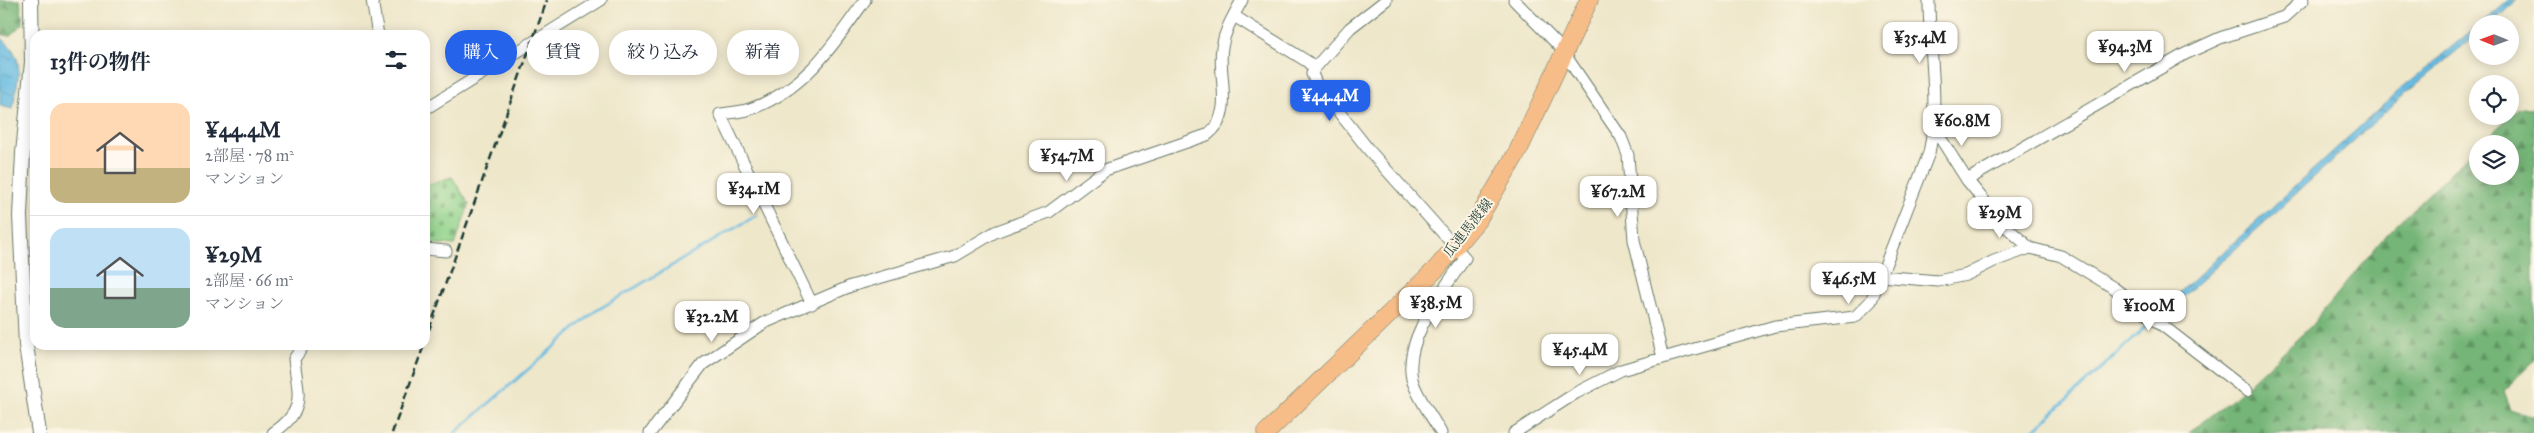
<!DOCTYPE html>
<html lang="ja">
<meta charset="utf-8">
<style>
body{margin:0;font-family:"IM FELL Great Primer","Noto Serif JP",serif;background:#f6f6f7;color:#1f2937;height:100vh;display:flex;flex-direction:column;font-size:19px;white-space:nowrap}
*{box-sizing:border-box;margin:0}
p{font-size:16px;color:#747a83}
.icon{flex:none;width:28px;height:28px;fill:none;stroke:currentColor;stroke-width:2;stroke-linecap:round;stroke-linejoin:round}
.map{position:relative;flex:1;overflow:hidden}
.panel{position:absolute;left:30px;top:30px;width:400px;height:320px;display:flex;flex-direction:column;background:#fff;border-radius:15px;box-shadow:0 2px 12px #0003}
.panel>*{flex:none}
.banner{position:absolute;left:445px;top:30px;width:475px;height:45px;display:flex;gap:10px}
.needle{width:32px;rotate:271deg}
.buttons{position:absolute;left:2469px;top:15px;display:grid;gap:10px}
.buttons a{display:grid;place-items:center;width:50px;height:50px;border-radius:50%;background:#fff;box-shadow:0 2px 12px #0003;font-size:25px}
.price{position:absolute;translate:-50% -42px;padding:0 11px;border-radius:10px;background:#fff;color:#222;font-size:16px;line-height:32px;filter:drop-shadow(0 1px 2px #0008)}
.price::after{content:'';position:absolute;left:50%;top:30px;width:15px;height:11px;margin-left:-8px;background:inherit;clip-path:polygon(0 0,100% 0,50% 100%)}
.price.selected{background:#2563eb;color:#fff}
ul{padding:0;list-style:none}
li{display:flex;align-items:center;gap:15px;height:125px;padding:0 20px}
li+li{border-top:1px solid #e0e1e3}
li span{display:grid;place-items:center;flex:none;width:140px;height:100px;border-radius:15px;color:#555}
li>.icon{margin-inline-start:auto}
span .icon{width:60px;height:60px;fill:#fffc;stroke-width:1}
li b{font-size:21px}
h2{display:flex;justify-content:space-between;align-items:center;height:60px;padding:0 20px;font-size:21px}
.tag{padding:0 18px;border-radius:22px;background:#fff;box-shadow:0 2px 12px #0003;font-size:18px;line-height:45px}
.tag.selected{background:#2563eb;color:#fff}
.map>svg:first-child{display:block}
.forest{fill:url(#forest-firs);stroke:#4a7956}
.cemetery{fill:url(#cemetery-stones);stroke:#588860}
.water{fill:url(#water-ripples);stroke:#427c8b}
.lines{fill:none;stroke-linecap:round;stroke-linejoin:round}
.stream{stroke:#66bbe2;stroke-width:2.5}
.minor-casing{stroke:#677868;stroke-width:13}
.tertiary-casing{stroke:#677868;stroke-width:16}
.primary-casing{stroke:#677868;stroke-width:19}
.minor{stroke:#fff;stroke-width:11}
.tertiary{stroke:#fff;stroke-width:14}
.primary{stroke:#f7bd88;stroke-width:18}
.rail{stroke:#1f3d34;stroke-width:2.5;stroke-dasharray:8 4;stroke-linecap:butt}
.labels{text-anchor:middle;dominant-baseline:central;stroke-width:4;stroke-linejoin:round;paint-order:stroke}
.street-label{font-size:14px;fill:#1f3d34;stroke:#fcf5e5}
</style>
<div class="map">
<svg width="2534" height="433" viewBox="0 0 2534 433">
<defs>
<pattern id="forest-firs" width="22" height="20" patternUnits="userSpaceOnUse" patternTransform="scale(1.25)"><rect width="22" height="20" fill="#74b577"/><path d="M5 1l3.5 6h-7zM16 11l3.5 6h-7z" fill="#5f9462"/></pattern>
<pattern id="cemetery-stones" width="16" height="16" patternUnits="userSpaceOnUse" patternTransform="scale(1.25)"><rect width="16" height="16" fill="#90d38b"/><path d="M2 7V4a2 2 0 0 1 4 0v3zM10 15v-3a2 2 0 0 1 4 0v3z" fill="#75ac72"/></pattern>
<pattern id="water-ripples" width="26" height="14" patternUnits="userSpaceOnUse" patternTransform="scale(1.25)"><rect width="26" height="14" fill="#66bbe2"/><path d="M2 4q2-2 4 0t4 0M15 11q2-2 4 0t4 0" fill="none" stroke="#5399b8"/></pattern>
</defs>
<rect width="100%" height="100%" fill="#fcf5e5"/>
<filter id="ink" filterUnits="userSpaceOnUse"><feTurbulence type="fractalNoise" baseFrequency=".02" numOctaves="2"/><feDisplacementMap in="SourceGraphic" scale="10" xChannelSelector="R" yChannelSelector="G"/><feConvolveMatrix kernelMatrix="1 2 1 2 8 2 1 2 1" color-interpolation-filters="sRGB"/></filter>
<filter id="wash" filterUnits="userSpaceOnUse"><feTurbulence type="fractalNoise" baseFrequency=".0096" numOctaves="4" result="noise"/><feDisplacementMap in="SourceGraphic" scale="20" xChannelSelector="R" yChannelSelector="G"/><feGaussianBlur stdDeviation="1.12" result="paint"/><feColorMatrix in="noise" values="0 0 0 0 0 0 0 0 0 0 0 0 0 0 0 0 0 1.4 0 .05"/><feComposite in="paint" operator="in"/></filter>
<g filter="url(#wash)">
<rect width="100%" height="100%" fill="#eee7ca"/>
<path class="forest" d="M 0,0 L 20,0 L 23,24 L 9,36 L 0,34 Z
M 2519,107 L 2534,110 L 2534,361 L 2503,391 L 2510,409 L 2534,417 L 2534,433 L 2189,433 L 2233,399 L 2311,326 L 2385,236 L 2477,147 L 2478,176 L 2510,176 L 2510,144 L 2481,144 Z"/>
<path class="cemetery" d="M 452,177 L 469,204 L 455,245 L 425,243 L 425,185 Z"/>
<path class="water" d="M 2508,0 L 2517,0 L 2490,24 L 2480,24 Z
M 2477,26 L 2477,34 L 2407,92 L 2160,318 L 2156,314 L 2403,87 Z
M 0,37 C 28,58 17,78 13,109 L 0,106 Z"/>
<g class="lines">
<path class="stream" d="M 455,433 L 594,312 L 757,215
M 2031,433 L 2150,323"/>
</g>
</g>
<g filter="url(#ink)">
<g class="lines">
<defs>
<path id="minor" d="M 372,0 L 378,35
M 1386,0 L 1350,28 L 1314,69 L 1312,74 L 1316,83 L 1368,149 L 1465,258 C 1444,290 1403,339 1412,379 C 1416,395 1433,418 1441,433
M 1514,0 L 1559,46 L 1621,137 L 1628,155 L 1634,240 L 1663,358
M 1234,16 L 1308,62 L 1314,69
M 425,109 L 601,0
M 1934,128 L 1967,180 L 2004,225 L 2030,248 L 2061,256 L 2114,288 L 2247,391
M 1967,180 L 2185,54 L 2220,38 L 2284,17 L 2303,0
M 425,249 L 446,251
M 1881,276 L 1938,281 L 1966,275 L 1994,261 L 2030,248
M 812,304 L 720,114 C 730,113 741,112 750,109 C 804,91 834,44 865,0
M 273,433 C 307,410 298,395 294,359 L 304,345
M 650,433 L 703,364 L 764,323 L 851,286 L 955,256 L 995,232 L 1049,212 L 1105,170 L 1207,135 C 1236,114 1217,76 1222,47 C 1225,29 1234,15 1242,0
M 1514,433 L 1576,393 L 1621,370 L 1775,326 L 1855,317 L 1871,301 L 1929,153 C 1940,102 1929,52 1929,0"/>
<path id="tertiary" d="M 31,0 L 32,62 L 23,153 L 20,216 L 26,345 L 39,433"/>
<path id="primary" d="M 1266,433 L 1437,268 L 1478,219 L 1518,151 L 1589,0"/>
</defs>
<use href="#minor" class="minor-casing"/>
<use href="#tertiary" class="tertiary-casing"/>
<use href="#primary" class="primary-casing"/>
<use href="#minor" class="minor"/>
<use href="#tertiary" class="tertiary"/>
<use href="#primary" class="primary"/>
<path class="rail" d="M 425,341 L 547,0
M 392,433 L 424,345"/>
</g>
</g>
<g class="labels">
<g class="street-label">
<text transform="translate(1468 228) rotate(-52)">瓜連馬渡線</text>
</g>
</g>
</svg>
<div class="buttons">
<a><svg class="needle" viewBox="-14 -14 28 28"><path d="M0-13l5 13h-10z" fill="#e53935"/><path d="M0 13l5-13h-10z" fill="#747a83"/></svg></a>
<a><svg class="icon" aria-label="locate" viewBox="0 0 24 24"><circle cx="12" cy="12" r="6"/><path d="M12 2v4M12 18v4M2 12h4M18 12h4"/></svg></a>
<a><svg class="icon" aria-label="layers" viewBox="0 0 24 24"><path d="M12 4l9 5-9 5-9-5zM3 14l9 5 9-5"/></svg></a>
</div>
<b class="price" style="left:1920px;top:64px">¥35.4M</b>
<b class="price" style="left:2125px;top:73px">¥94.3M</b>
<b class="price selected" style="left:1330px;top:122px">¥44.4M</b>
<b class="price" style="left:1962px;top:147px">¥60.8M</b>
<b class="price" style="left:1067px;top:182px">¥54.7M</b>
<b class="price" style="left:754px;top:215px">¥34.1M</b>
<b class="price" style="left:1618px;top:218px">¥67.2M</b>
<b class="price" style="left:2000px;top:239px">¥29M</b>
<b class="price" style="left:1849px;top:305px">¥46.5M</b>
<b class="price" style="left:1436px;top:329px">¥38.5M</b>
<b class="price" style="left:2149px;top:332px">¥100M</b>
<b class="price" style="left:712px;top:343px">¥32.2M</b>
<b class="price" style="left:1580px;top:376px">¥45.4M</b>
<div class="banner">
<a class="tag selected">購入</a>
<a class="tag">賃貸</a>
<a class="tag">絞り込み</a>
<a class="tag">新着</a>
</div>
<section class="panel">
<h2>13件の物件<svg class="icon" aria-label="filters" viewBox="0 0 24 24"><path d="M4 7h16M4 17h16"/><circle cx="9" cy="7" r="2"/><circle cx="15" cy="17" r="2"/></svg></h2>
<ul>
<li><span style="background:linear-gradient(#ffd9b3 65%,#c2b280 0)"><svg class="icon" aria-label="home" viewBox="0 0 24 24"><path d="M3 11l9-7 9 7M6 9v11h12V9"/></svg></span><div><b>¥44.4M</b><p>2部屋 · 78 m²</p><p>マンション</p></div></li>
<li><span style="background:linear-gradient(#bfe0f5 60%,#7fa58c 0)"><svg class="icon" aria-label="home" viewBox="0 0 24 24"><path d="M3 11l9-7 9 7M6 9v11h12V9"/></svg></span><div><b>¥29M</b><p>2部屋 · 66 m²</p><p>マンション</p></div></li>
</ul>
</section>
</div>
